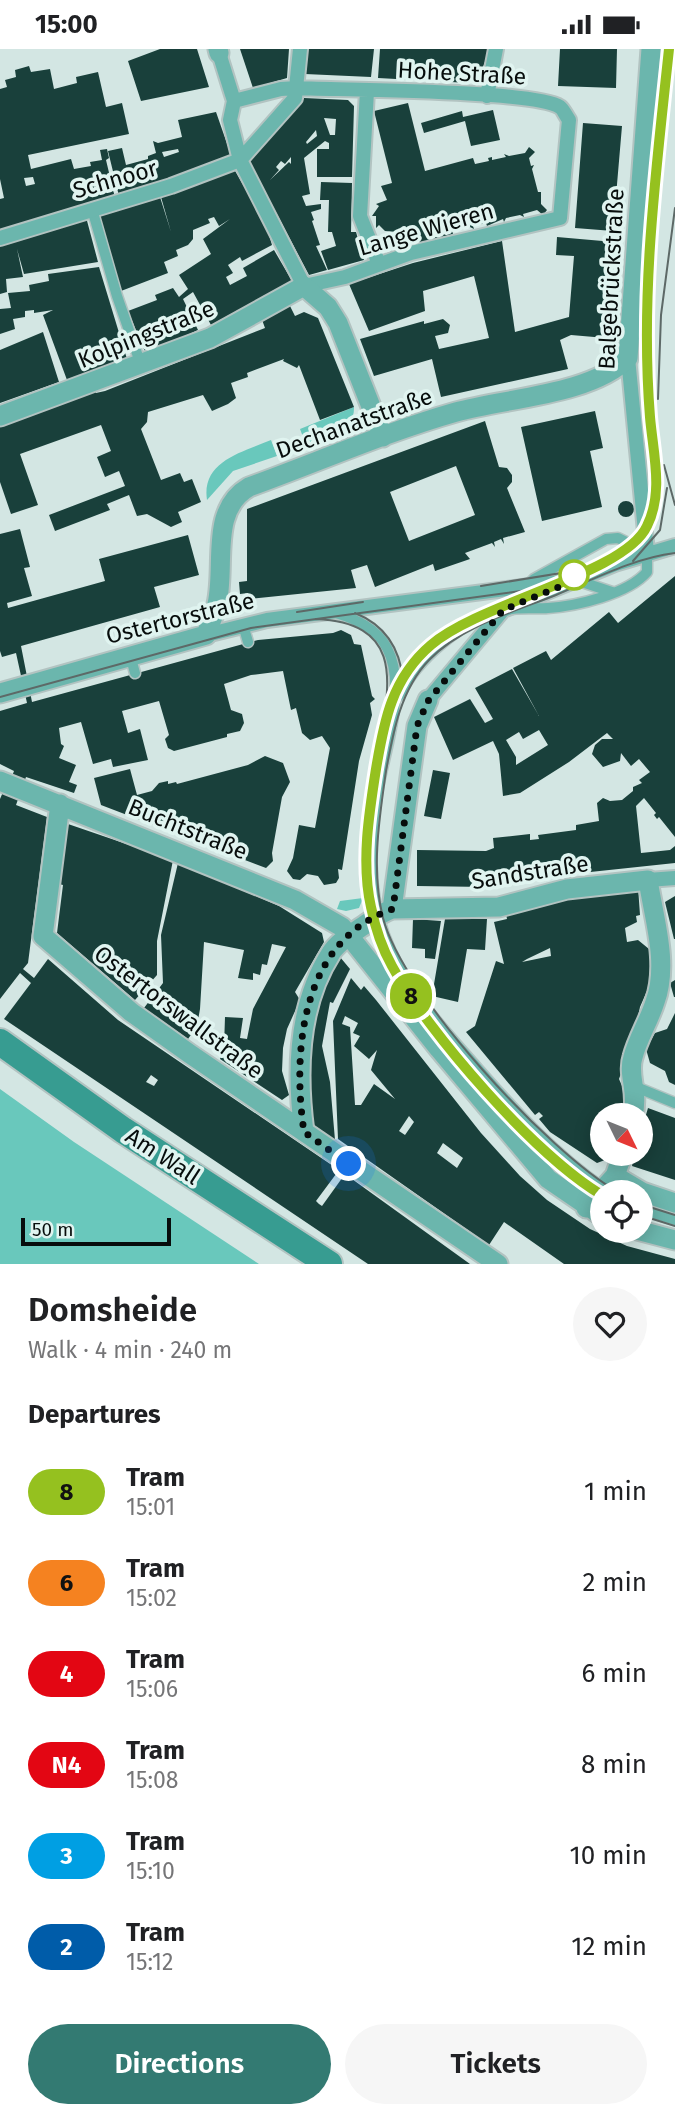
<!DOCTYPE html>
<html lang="en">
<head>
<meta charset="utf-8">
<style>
  :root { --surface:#fff; --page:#f6f6f6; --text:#202124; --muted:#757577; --accent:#337a72 }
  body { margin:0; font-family:"Fira Sans",sans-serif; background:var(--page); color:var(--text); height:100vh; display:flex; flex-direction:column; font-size:26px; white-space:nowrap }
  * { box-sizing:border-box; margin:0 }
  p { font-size:23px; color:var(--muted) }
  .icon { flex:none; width:38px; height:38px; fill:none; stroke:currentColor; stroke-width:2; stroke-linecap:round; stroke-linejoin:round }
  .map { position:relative; height:1215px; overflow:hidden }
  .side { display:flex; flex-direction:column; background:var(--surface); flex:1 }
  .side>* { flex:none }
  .badge { padding:0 14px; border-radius:23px; font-size:24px; line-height:46px }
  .needle { width:46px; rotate:133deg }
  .controls { position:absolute; left:590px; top:1054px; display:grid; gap:14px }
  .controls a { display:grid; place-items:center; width:63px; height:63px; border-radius:50%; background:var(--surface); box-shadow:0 4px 18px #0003; font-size:35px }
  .scale { position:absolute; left:21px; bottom:18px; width:150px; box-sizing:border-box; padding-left:7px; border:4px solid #070d0c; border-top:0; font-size:19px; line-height:24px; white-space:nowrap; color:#070d0c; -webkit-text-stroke:5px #e0f4f0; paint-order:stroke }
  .you { position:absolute; width:35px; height:35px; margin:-18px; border:5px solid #fff; border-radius:50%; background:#1a73e8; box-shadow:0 0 0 10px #1a73e833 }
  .map>.badge { position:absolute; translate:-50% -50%; box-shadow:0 0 0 4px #fff }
  h2 { padding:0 28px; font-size:26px; line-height:63px }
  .round { display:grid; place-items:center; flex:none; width:74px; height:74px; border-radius:37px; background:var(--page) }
  .summary { display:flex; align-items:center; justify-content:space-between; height:119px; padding:0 28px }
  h1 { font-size:33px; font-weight:600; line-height:52px }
  .action { display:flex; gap:14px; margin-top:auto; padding:14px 28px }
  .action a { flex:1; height:80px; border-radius:42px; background:var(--accent); color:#fff; font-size:28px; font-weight:600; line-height:80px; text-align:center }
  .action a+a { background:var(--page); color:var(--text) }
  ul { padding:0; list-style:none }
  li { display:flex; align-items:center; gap:21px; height:91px; padding:0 28px }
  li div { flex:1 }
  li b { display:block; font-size:26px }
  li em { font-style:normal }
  li .badge { min-width:77px; font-weight:700; text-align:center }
  .status { display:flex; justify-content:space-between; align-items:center; height:49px; padding:0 35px; background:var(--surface); direction:ltr }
  .status svg { height:19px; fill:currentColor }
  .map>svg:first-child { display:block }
</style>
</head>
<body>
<div class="status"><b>15:00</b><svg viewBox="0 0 49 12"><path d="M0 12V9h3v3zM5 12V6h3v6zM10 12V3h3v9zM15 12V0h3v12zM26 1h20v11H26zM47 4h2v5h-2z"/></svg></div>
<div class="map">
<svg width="675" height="1215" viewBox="0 0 675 1215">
  <rect width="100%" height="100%" fill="#d3e6e3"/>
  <path fill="#69c8bc" d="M354,358C355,383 326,388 306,396L300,380Z
    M271,391L277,407L233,422L207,451C201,412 243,403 271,391Z
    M363,849L359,859L346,862L337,860L340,852Z
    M0,1040L74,1093L259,1215H0Z"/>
  <path fill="#19403b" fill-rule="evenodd" d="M160,0H197L209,38L141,52L128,12Z
    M240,0H289L287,29L253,39Z
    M307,0H374L371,28L305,25Z
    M380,0H490L479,28L469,34L378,29Z
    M560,0H617L616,39L558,37Z
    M29,17L31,23L50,20L54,40L77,34L76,28L98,23L106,58L122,54L129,85L28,106L31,120L71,110L74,120L91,117L90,113L102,111L100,101L107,100L109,109L106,111L115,149L43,168L0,184V150L4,149L0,130V40L7,38L5,31L16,28L15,21ZM33,128L35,135L26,137L24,129Z
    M304,49L348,51L354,57L352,128H317V100H329V94L325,92L304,109L310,145L302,147L306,157L321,155V160L311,163L314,171L312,172L320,196L316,197L327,221L309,226L248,110ZM324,69L336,70L335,86H330ZM316,81L317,87L307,95L306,93ZM291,108V115L289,113L270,131L279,121L276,118L281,112L285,115Z
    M408,54L425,122L473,109L475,115L489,112L488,109L492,108V111L506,108L504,105L509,107L525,104L529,98L535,103L529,109L531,117L534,116L532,120L538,143H541V155L547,161L543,166L537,161L523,165L524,168L520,166L506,169L504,173L503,170L487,177L486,174L473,177L474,180L470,178L452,182L453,185L410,197L405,181L398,183L385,182L379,176L376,179V167H372L379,157L376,155L387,151L381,137L392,134L374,62Z
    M493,61L500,91L471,97L465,72L424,84L421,74L462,62L463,68Z
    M216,63L232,109L119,147L108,102L122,99L126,116L148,110V107L156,104L153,92L158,94L182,88L178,71ZM178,100L179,103L164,108L162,103Z
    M583,74L622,77L613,182L575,179Z
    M234,120L266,176L272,196L242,212L240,208L228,216L233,224L226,228L230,236L247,227L243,219L274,201L292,232L211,276L193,243L183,250L198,281L146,305L128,262L157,251L155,246L173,239L179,248L188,240L179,226L211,205L203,190L230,170L219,177L214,168L208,170L210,174L193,181V190L188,196L176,201L178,207L164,213L168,224L121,242L99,165L160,148L171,183L161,148Z
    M321,133L352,134L351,183H356L364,211L328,221L321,202L336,197L332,183H328L329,151H320Z
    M86,168L98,213L24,225L17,200L23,228L6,230L7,243L0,245V197Z
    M557,188L614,193L606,289L571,286L560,291L568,320L441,348L432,310L374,327L360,290L424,272V275L443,270L450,276L448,284L435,287L439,300L489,289L474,227L423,242L425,262L369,282L349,235L413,214L502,192L515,283L569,268L574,207L556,206Z
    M99,218L127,310L67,331L43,266L53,261L34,264V261L25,262V268L13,270L15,280L0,285V260L11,259L8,244L30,242L29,236L49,232L48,225Z
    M290,257L295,267L304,263L318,269L354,358L320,371L299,316L297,319L283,312L284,310L247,324L248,328L231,334L236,349L228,355L212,362L203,346L148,363L147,373L141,380L161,431L180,424L184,433L192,430L201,453L178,463L182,473L171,478L147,465L137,467L129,446L107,455L110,461L55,482L49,466L125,437L119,422L105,428L97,408L111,402L101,376L20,405L38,456L11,465L0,433V373L94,341L96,344L105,342L265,279L261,268Z
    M43,283L59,333L0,354V301Z
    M595,362L603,399L590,402L602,458L542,472L521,378Z
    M485,372L499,418L507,419L512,426V433L507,439L525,483L503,489L504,495L501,490L494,493L495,498L492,494L465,504L470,510L435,522L433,515L375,538L367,516L351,521L356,539L248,550V544L240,545L239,533L247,532V460ZM456,417L475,466L409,492L390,443Z
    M618 460a8 8 0 1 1 16 0a8 8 0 1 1-16 0Z
    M20,480L30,518L24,519L32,547L7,554L8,559L105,532L99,510L188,486L199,526L154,538L160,558L21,597L32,653L258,591L333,584L341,581L351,586L354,595L361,596L372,647L375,650L370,654L372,666L359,712L343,815L342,821L338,820L339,829L336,834L324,836L318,827L307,825L300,831L293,830L287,822L293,809L299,776L315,779L330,699L322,687L310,691L302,684L296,659L291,661L283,622L251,626L224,635L231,661L242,665L244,674L240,682L227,685V688L174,702L168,699L165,690L169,686L159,652L122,662L128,684L140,680L148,711L113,718L111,710L93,715L81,673L59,679L61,695L64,697L59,709L76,716L69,733L77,736L74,744L26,728L16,756L47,768L28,914L23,920L34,929L48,910L118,971L339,1121L316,1152L319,1155L322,1157L345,1125L470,1215H368L4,970L31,934L20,924L0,950V750L3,743L6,744L14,722L0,715V662L27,654L16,604L2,608L0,602V485ZM151,1026L158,1031L154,1037L146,1033Z
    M675,527V788L659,768L657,770L654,766L656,764L644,749L636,757L641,804L670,801L675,797V814L486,834V838L417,837V801L486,802L494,799L493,789L530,785V791L539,790L538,786L576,781V776L599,772L597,754L603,749L610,752L622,751L633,742V738L642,734L639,731L650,723L639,710L631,717L621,704L620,712L603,718L592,705L595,696L602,690H613L607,684L569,713L520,744L503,747L499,705L493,692L453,711L434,668L470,650L485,674L493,670L475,639L512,620L539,667L513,619L546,602L551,611L609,563L618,574ZM539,681L548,696L516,716V708L506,691L519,683L523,690Z
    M265,707L283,714L290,733L282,748L272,804L273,812L266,819L101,756L94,729L130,720L137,746L152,742L159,734L168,732V735L176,733L177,735L248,716Z
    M433,721L450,724L441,770L424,767Z
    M68,775L173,811L157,892V926L135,951L57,884L63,836L59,835Z
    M178,814L279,857L322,884L324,893L295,943L300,951L287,980L283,999L282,1022L289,1046L282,1051L220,1010L224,998L225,968L243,969L240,989L247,990L253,960L286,898L272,895L267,916L262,915L260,926L253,924V931L238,929L244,901L204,893L200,960L197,977L188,990L144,959L163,934L161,886Z
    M638,838L640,866L636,867L637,873L625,879L627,893L638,891L649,900L656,921L640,958L633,990L619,1030L628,1051L624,1066H602V1104H614L613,1108L597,1114L550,1083L539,1070L543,1067L539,1063L535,1066L466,983L475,977L496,912L504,915L494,873L507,870L506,865L572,845ZM550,899L551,907L522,913L527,910Z
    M675,847V890H674L665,853Z
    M413,870L441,872L435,910L425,909V900L412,899Z
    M445,870H487L485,901L467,900L458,953L432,947Z
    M340,908L350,920L333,954L330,953L322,997L330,1033L335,1091L315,1077L308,1065L306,995L332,910Z
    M351,929L361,941L364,937L376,951L481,1084L520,1127L547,1151L590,1180L627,1197L675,1210V1215H564L504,1173L489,1196L338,1090L333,972ZM345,967L358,974L353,984L360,987L354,997L369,1010L377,1001L371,1021L395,1050L374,1035L361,1056H355L350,978L342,975ZM409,1067L414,1073L405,1086L399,1082ZM443,1094L463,1109L457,1119L437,1104Z
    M675,931V948H674L670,934Z
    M675,964V1036L669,1033L665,1022L650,1014L646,1000L655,984L667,980Z
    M648,1059L675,1069V1131L632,1117L635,1104H640V1086Z"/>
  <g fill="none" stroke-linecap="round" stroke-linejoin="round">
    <g stroke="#b2c3c1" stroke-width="13">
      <path id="service" d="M92,160L117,247L141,316
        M576,531L612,543
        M336,564C355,570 377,579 387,599C408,639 384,702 377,744C370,791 367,841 384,886C401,934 437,974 471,1012C512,1059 552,1104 604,1140
        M243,576L248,593
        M130,606L135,624
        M399,647C415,611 465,568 505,561C518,558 534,560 548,559C577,557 628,545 647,523V503L618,489L606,490L534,530L506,558
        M636,1038L675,1054
        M640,1160L675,1171"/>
    </g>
    <g stroke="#b2c3c1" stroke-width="18">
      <path id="pedestrian" d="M219,4L234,52L230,71L240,111L304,237L345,228L411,204L560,169L569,71C566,67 563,60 560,58C533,41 340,41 296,39L281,40L234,52
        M367,42L360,167L379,215
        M487,47L496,0
        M0,189L171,137L240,111L295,49L300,0
        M628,309L647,503
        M206,586L267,571L576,531
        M428,651L503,561L615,515L675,497
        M648,831L675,829"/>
    </g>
    <g stroke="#b2c3c1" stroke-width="23">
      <path id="minor" d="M218,0L219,4
        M0,367L210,289L304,237L328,258L338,274L383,388
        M0,644L206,586C209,576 215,565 217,555C226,516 209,461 249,438C318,413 386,383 456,363C506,349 591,346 628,309L651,0
        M0,732L295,851L342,878L439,1000L548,1130L602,1167
        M60,755L43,887L131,963L190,1005L498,1215
        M392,860L417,677L428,651
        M304,1083C296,1023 297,957 331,904C337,894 350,886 360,879C371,872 380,864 392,860L499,858L567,840L648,831C654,870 669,915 655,953C649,972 638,989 633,1008C627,1026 639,1043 633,1066
        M615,1127L642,1143L675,1154
        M586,1159L615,1127L623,1104
        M637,1181L675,1191"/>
    </g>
    <g stroke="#b2c3c1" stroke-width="30">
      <path id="secondary" d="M0,993L123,1081L329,1215"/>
    </g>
    <use href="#service" stroke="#6bb6ad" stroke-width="10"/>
    <use href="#pedestrian" stroke="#6bb6ad" stroke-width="14"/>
    <use href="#minor" stroke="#6bb6ad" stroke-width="19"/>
    <use href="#secondary" stroke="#379c91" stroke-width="26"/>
    <path stroke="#5d6967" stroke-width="2" d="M658,350L661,266L675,159
      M664,416L675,456
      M614,511L645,483L656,453L645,317V248L669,0
      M633,512L660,481L667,439
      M481,537L592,519
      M297,563L363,553
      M355,564C385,576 400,600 403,631
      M316,570C403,574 390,632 380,695C375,725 370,755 368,785
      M0,648L251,579L564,536
      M392,648C417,593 467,570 520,548
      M375,875C399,954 531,1104 602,1147
      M618,1143C549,1104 403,946 383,869C371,821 379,771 386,722C393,683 401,640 429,611C462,577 513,563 556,546C594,530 634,509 675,504
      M640,1155L675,1166
      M640,1166L675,1177"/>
  </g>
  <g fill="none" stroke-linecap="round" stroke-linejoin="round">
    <g stroke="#fff" stroke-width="16">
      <path id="line" d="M602,1146C536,1107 428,984 392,917C382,899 375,878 371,858C361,814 369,764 376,720C384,672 392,629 431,596C481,553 625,525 647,477C664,443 653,404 650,368C640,244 656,123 669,0"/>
    </g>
    <use href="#line" stroke="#95c11f" stroke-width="10"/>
    <path stroke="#070d0c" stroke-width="7" stroke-dasharray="0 12.6" d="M349,1115L304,1083C292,1002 301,891 393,860L417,677L428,652L503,561L576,531L574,526"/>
  </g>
  <circle fill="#fff" stroke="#95c11f" stroke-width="3.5" cx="574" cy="526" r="14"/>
  <g text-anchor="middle" stroke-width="7" stroke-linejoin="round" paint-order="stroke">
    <g font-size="23" fill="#070d0c" stroke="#e0f4f0">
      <text transform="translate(462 24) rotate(3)" y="8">Hohe Straße</text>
      <text transform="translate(115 130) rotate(-16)" y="8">Schnoor</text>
      <text transform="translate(426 180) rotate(-16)" y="8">Lange Wieren</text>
      <text transform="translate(611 230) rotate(-87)" y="8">Balgebrückstraße</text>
      <text transform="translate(146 285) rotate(-22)" y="8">Kolpingstraße</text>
      <text transform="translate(354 374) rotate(-20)" y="8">Dechanatstraße</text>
      <text transform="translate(180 569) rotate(-14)" y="8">Ostertorstraße</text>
      <text transform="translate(188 780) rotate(22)" y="8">Buchtstraße</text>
      <text transform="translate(530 823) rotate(-9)" y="8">Sandstraße</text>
      <text transform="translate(179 963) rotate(37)" y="8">Ostertorswallstraße</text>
      <text transform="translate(163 1107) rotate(33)" y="8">Am Wall</text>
    </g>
  </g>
</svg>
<div class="controls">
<a><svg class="needle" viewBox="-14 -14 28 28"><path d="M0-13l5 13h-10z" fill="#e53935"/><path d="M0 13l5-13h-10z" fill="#757577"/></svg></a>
<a><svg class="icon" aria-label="locate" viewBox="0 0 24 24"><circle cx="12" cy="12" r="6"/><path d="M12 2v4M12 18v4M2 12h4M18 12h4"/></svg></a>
</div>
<div class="scale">50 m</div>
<div class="you" style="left:349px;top:1115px"></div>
<b class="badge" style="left:411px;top:947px;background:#95c11f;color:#111">8</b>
</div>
<section class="side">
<div class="summary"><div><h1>Domsheide</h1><p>Walk · 4 min · 240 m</p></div><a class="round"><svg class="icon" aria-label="heart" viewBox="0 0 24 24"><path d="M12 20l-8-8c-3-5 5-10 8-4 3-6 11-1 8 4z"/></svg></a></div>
<h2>Departures</h2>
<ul>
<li><span class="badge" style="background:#95c11f;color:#111">8</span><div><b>Tram</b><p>15:01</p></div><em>1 min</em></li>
<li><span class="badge" style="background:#f58220;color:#111">6</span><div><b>Tram</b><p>15:02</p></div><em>2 min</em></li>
<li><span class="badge" style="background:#e30613;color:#fff">4</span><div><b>Tram</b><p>15:06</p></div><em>6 min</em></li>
<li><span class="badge" style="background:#e30613;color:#fff">N4</span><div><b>Tram</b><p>15:08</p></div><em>8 min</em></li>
<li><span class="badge" style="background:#009fe3;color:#fff">3</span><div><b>Tram</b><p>15:10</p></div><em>10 min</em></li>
<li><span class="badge" style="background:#005ca9;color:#fff">2</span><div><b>Tram</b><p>15:12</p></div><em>12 min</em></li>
</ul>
<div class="action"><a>Directions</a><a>Tickets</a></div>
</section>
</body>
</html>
